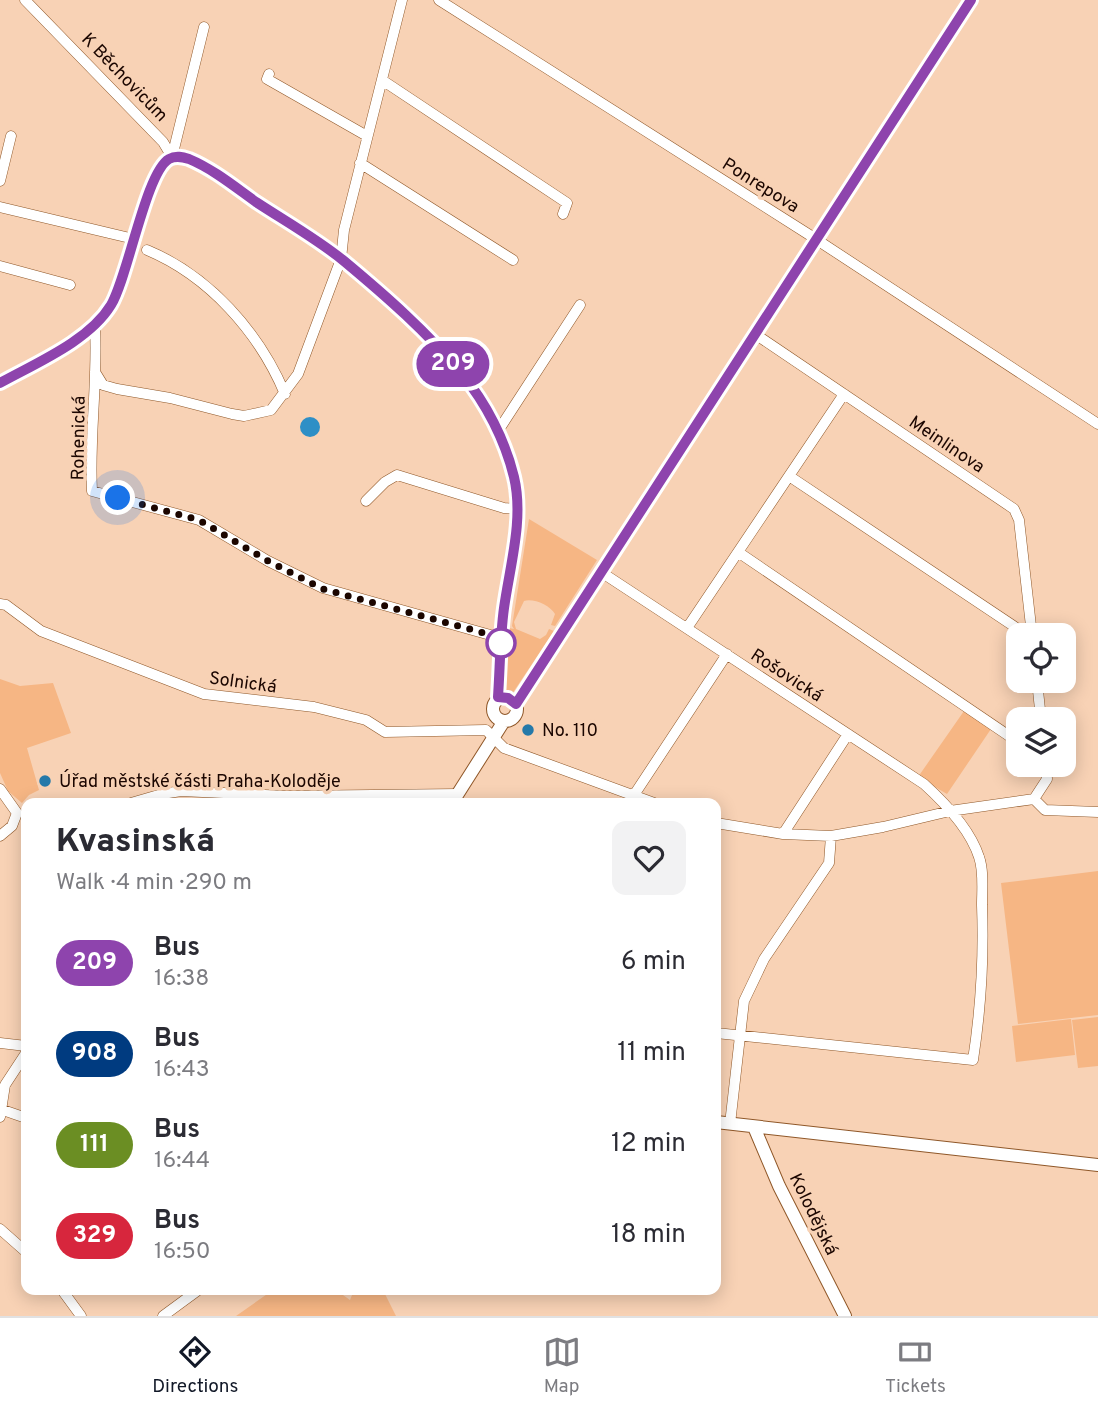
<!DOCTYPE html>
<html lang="en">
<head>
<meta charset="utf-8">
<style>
  :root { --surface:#fff; --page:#f2f2f3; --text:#2b2b33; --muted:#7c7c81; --line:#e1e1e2; --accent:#111827 }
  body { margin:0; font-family:Overpass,sans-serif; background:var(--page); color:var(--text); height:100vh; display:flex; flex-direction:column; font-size:26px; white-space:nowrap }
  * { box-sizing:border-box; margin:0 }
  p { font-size:23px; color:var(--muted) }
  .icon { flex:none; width:38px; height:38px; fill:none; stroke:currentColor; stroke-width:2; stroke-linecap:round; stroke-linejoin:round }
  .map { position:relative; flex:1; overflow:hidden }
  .side { position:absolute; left:21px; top:798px; width:700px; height:497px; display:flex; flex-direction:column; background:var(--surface); border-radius:14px; box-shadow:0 4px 18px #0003 }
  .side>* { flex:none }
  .badge { padding:0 14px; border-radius:23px; font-size:24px; line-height:46px }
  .fabs { position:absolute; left:1006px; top:623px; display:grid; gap:14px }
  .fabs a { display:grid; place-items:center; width:70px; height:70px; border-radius:14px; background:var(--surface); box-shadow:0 4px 18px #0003; font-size:35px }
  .you { position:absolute; width:35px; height:35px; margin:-18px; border:5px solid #fff; border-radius:50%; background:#1a73e8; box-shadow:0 0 0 10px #1a73e833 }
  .map>.badge { position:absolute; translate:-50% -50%; box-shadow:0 0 0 4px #fff }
  .round { display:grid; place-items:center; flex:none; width:74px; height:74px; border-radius:14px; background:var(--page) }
  .head { display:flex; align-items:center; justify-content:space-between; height:119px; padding:0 35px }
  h1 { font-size:33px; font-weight:800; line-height:52px }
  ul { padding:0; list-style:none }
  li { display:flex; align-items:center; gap:21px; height:91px; padding:0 35px }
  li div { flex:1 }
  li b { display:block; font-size:26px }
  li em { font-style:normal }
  li .badge { min-width:77px; font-weight:700; text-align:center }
  .tab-bar { display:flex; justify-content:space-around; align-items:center; height:98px; border-top:2px solid var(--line); background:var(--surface); font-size:19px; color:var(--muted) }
  .tab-bar a { display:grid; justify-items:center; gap:4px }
  .tab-bar .current { color:var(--accent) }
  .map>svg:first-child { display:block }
</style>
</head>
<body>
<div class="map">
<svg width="1098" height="1316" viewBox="0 0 1098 1316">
  <rect width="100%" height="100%" fill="#f8d2b5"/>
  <path fill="#f6b684" d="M529,519L597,560L555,626L551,625L555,614C550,605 533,598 524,601L514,622L516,629L540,639L546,635L549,629L554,631L510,697L505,694L509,628L514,629L512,626Z
    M0,679L20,686L53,683L71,733L27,748L39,790L29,795L22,803L8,791L0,773Z
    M964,711L991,729L947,794L918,777Z
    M1098,871V1015L1018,1024L1001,883Z
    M1098,1017V1066L1078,1068L1072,1020Z
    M1071,1019L1075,1055L1016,1062L1012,1026Z
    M273,1290H336L350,1300L354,1290H383L396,1316H236Z"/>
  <path fill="#2e8fc6" d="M300 427a10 10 0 1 1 20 0a10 10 0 1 1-20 0Z"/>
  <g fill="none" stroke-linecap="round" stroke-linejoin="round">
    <g stroke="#8f5728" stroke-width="11">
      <path id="minor" d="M25,0L163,142L172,157
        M439,0L808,234L1098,424
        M269,74L267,79L367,136
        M382,80L567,203L563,214
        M172,157L204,27
        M360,163L513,260
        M0,181L11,136
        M0,207L134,239
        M147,250C209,276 259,332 285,394
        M0,266L70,285
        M95,326C98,381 89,436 92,491L199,520L268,561L323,588L501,638
        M755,334L1014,509L1019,520L1032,635
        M95,372L103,385L117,389L170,398L232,414L244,416L271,410L298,374L341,259L344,230L402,0
        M498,431L580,305
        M789,476L1027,635
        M366,501L385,482L397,475L504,508L518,509
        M738,552L1018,742
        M601,572L924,784C945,803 970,829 979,857C984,871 982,890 982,905C984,958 981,1008 973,1060L716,1033
        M0,604L6,605L41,631L204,694L314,707L366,720L385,732L486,730L504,748L654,803
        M687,628L844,394
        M1037,681L1041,719
        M0,789L17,813
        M634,795L727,654
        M1034,799L1045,810L1098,812
        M1034,799L1047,779L1046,765
        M131,803L162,794L181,791L287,796L458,794
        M716,823L783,834L831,836L883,827L950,811L1034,799
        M783,834L848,734
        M0,836L12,826L17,813
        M0,1043L26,1046
        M0,1109L26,1118
        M0,1117L5,1085L26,1053
        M730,1124L744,1001L764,959L829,863L831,836
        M0,1229L26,1252
        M62,1290L81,1316
        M163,1316L197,1291L195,1290"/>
    </g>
    <g stroke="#8f5728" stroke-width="14">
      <path id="tertiary" d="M0,383C36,363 90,341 111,305C128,276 145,172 170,159C177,154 187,158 195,162C220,174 242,193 265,208C291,225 321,241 344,261C386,296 428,332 463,375C486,403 506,441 514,478C523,521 510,566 504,609C500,639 499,669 498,699
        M493 709a12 12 0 1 1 24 0a12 12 0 1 1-24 0Z
        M516,704L971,0
        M452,803L504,721
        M716,1122L1098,1165
        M754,1127L779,1186L845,1316"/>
    </g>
    <use href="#minor" stroke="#fff" stroke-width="10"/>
    <use href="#tertiary" stroke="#fff" stroke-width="12"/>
  </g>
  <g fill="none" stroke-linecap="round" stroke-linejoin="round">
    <g stroke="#fff" stroke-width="16">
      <path id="line" d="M0,383C36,363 89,341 111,305C128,277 146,172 169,159C176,155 183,157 189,159C213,169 235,187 256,202C285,221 317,239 344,261C386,296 427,332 462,374C486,403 505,440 514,477C524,519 510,565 504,608C500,637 500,668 498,697L508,698L516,704L971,0"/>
    </g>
    <use href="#line" stroke="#8e44ad" stroke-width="10"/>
    <path stroke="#1b0600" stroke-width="7" stroke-dasharray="0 12.6" d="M118,498L199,520L268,561L323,589L495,636L501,638V643"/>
  </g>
  <circle fill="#fff" stroke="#8e44ad" stroke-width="3.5" cx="501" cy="643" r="14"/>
  <g fill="#2579a9" stroke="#f8d2b5" stroke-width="2.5">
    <circle cx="528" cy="730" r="7"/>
    <circle cx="45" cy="781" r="7"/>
  </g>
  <g text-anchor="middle" stroke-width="7" stroke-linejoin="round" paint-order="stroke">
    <g font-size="18" fill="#1b0600" stroke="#f8d2b5">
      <text transform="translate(125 77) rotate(46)" y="6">K Běchovicům</text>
      <text transform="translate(761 185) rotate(32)" y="6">Ponrepova</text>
      <text transform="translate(78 438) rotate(-89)" y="6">Rohenická</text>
      <text transform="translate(947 444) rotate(34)" y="6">Meinlinova</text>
      <text transform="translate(787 675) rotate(33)" y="6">Rošovická</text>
      <text transform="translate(243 682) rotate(8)" y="6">Solnická</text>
      <text transform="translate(814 1214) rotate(64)" y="6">Kolodějská</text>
    </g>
    <g font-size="18" fill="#1b0600" stroke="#f8d2b5" text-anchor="start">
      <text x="542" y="736">No. 110</text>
      <text x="59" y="787">Úřad městské části Praha-Koloděje</text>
    </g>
  </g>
</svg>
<div class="fabs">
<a><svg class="icon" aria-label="locate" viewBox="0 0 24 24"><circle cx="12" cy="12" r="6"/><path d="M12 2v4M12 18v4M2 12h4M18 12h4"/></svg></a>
<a><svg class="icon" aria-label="layers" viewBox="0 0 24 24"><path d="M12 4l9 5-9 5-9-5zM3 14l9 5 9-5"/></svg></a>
</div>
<div class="you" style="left:118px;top:498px"></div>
<b class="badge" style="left:453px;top:364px;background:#8e44ad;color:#fff">209</b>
<section class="side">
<div class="head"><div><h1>Kvasinská</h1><p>Walk · 4 min · 290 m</p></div><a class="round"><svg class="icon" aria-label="heart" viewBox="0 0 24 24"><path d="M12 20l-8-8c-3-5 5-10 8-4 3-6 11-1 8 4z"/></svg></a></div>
<ul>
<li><span class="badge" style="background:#8e44ad;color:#fff">209</span><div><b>Bus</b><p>16:38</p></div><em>6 min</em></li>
<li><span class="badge" style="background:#003b80;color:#fff">908</span><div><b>Bus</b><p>16:43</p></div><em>11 min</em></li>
<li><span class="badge" style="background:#6b8e23;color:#fff">111</span><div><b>Bus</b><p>16:44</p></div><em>12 min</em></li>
<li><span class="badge" style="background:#d7263d;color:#fff">329</span><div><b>Bus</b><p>16:50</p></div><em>18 min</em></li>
</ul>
</section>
</div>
<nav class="tab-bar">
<a class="current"><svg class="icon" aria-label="directions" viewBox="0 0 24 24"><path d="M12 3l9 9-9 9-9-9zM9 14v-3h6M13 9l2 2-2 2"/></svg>Directions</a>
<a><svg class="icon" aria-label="map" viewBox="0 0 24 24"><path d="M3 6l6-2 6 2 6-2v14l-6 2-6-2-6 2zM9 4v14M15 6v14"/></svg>Map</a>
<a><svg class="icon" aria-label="tickets" viewBox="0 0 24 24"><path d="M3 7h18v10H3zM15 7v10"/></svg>Tickets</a>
</nav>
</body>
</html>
